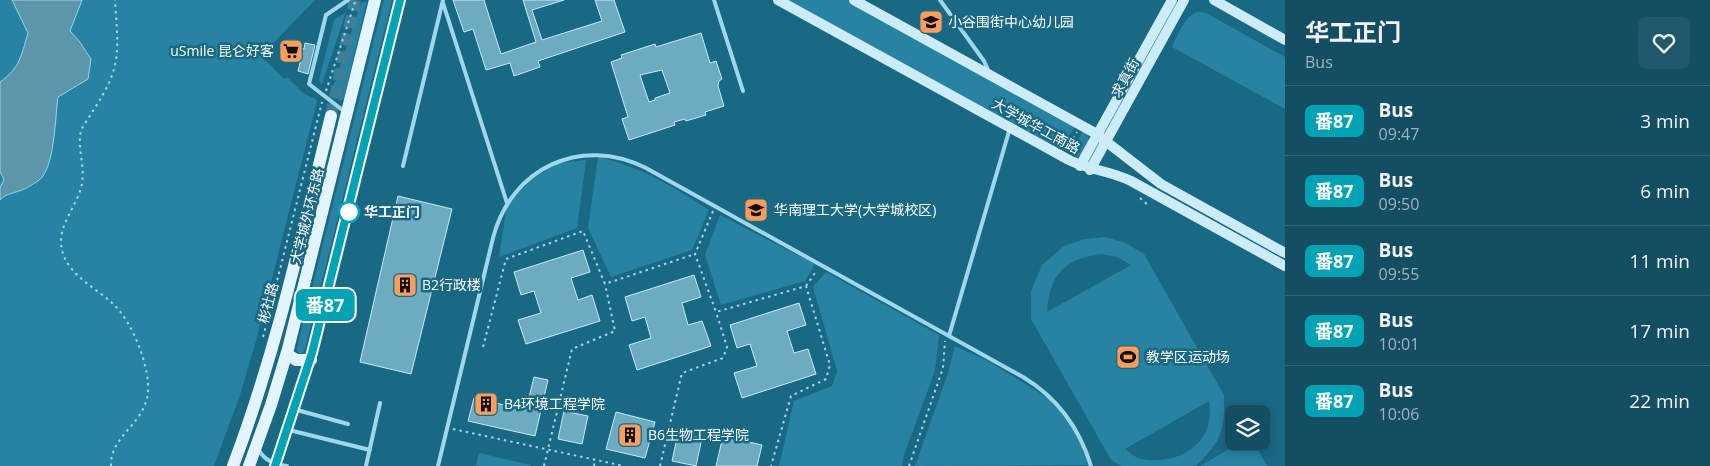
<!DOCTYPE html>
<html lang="en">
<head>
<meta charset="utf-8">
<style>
  :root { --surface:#134e63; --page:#20586c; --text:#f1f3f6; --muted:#9db4be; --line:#326578 }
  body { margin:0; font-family:"Open Sans","Noto Sans SC",sans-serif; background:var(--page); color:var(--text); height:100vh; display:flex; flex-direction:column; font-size:19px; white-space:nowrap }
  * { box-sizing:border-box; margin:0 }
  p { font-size:16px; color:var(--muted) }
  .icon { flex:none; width:28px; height:28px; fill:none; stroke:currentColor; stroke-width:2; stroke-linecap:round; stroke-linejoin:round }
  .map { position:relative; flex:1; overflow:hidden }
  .sheet { display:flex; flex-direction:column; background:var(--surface); width:425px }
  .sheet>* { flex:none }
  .badge { padding:0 10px; border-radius:8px; font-size:18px; line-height:32px }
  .fabs { position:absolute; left:1225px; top:405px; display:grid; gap:10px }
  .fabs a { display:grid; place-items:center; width:45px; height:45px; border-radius:8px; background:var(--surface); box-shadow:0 2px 8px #0003,0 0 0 1px var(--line); font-size:25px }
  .map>.badge { position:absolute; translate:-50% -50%; box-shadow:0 0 0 2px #fff }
  .round { display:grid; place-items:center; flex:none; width:52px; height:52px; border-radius:8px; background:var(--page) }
  .overview { display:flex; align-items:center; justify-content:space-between; height:85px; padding:0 20px }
  h1 { font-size:24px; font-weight:700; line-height:38px }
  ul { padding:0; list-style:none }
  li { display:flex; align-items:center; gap:15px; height:70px; padding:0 20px; border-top:1px solid var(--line) }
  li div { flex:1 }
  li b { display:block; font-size:19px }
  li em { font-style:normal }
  li .badge { min-width:55px; font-weight:700; text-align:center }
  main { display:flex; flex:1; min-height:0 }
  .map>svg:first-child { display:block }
</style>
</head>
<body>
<main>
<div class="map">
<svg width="1285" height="466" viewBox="0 0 1285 466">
  <rect width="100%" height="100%" fill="#196884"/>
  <path fill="#2882a1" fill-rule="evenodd" d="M0,0H315L261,56L284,79L287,77L304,94L316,99L317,102L256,341L240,395L214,466H0Z
    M384,0H392L305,349L304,352L300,354L297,351V348Z
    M786,0H847L1075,126L1060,152Z
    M367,1L344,98L340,101L331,93L361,3Z
    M346,12L322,84V85L319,80L334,20Z
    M1199,12L1206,13L1285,57V109L1172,47C1178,35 1185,14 1199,12Z
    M1083,131L1087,134L1089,140L1081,155L1075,158L1069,156Z
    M598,157C642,167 672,186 709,210L692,250L611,277L588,228Z
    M586,160L577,228L499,257L507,205L532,179L557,163Z
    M720,215L815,264L805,281L721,305L705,255Z
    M1105,237L1126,243L1144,254L1224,395C1225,432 1222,440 1196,466H1121L1111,460L1031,319V291L1042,265L1064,246L1084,239ZM1102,254L1117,257L1131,265L1047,312C1049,275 1065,258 1102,254ZM1209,401C1210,406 1210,415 1209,421C1204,452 1167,466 1138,458C1134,456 1129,452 1125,449Z
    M826,272L939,335L935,371L904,455L902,466H779L794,401L832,386L837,371L813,287Z
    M955,346L988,361L1051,400L1077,432L1088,465L915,466L948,373Z
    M1243,441H1253L1267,466H1200Z
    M479,453L531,465L530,466H476Z"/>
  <path fill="#5d96ab" stroke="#91d8ee" d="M12,0H82L70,31L79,41L91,59L88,79L58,97C55,117 55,170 38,181C33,184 29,187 24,189C16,193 6,193 0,200V187L4,180L0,171V82C20,68 21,56 28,33Z"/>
  <path fill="#6dabc0" stroke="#c4ebf9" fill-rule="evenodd" d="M453,0H484L501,54L536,42L523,0H564L532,10L542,40L602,21L595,0H614L625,32L538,61L540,67L514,76L510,63L486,70L473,29L464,32Z
    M701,33L710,63L716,61L722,79L719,81L718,86L724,106L705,112L706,115L686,121L685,119L674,122L675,125L629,140L622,119L628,117L611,62L622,58L621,55L655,44L656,47ZM662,70L670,93L655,98V100L649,102L640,75Z
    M290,40L298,42L295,58L286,56Z
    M305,43L315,45L308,74L298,71L301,59L295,58L297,47L304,49Z
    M398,196L452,209L411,374L360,362Z
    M583,250L590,272L571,278L578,300L592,295L600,321L526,344L518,320L541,313L534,291L521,295L514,272Z
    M694,275L701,297L682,303L688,325L702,321L711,346L637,370L629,345L651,338L645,317L632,321L625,297Z
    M799,303L806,325L787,331L794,353L808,349L816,374L742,398L734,373L757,366L750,344L737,348L730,325Z
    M534,377L548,380L535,436L468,421L474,398L526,410Z
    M564,411L588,416L582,444L558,439Z
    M616,412L655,422L645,458L606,449Z
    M678,433L702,438L696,466L672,461Z
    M723,436L762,445L757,466H716Z"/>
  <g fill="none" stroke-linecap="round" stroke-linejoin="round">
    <path stroke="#3c7f96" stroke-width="12" stroke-dasharray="12 6" stroke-linecap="butt" d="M331,116L355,0"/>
    <path stroke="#9fd8ec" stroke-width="2" stroke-dasharray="2.5 4" stroke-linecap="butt" d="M326,91L355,2
      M1067,150L1077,132
      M1140,198L1148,205
      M713,211L695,254L716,312L806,286L830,365L826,379L791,396L771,466
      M806,286L817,270
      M263,337L322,102
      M483,347L506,259L583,231L605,284L695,254
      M453,429L624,466
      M111,466C110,430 156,423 147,375C143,352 133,328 119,310C100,288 63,276 61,243C60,222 79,203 82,183C85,165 77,148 81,130C92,111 108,91 114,69C120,48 116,22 115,0
      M544,466L572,349L615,331L605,284
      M594,466L595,460
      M660,466L682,373L723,358L727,347L716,312
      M909,466L943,368L945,341"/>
    <path stroke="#9fd8ec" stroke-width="4" d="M714,0L743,91
      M940,0L984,61L989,72
      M443,3L507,203
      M345,112L309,84L326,15L348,0
      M403,166L443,0
      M949,336L1010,128
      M297,410L348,424
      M289,430L370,450
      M258,449C265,461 274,464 287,466
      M366,466L380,403
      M438,466L493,238C511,168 581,135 646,168L1023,377C1058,398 1079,427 1091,466"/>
    <path stroke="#cbecf8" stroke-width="10" d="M778,0L1069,160C1089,170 1111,171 1131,181L1285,266
      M854,0L1095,133L1161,184L1285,253
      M1214,0L1285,40
      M1080,166L1172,0
      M1090,170L1184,0"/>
    <path stroke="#e3f6ff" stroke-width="12" d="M287,354L296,360H311
      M233,466C276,353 302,233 331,116
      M249,466L271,405L288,349L375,0
      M275,466L312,353L400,0"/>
  </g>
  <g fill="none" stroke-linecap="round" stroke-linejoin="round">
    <g stroke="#fff" stroke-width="11">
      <path id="line" d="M275,466L312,353L400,0"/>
    </g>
    <use href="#line" stroke="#00a3b4" stroke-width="8"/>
  </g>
  <defs>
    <g id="school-square" transform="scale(1.25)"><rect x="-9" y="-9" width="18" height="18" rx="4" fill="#fe9e5a" stroke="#196884"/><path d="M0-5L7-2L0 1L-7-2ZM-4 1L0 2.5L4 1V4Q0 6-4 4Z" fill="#111"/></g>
    <g id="supermarket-square" transform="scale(1.25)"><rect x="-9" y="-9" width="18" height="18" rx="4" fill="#fe9e5a" stroke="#196884"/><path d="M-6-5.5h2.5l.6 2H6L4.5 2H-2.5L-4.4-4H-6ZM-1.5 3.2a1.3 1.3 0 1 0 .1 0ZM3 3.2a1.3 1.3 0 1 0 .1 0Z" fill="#111"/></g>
    <g id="university-square" transform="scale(1.25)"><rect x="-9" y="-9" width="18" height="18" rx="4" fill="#fe9e5a" stroke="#196884"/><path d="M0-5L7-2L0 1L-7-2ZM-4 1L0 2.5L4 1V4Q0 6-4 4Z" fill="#111"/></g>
    <g id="building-square" transform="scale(1.25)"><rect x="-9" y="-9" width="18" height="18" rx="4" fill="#fe9e5a" stroke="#196884"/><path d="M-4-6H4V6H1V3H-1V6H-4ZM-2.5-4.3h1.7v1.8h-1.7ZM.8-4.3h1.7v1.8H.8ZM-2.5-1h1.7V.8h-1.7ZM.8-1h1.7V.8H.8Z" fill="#111"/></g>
    <g id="stadium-square" transform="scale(1.25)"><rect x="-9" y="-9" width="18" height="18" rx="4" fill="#fe9e5a" stroke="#196884"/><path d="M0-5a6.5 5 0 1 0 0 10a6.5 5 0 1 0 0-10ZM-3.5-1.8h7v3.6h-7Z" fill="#111"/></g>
  </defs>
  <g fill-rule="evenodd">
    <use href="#school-square" x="931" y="22"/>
    <use href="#supermarket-square" x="291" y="51"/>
    <use href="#university-square" x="756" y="210"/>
    <use href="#building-square" x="405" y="285"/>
    <use href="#stadium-square" x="1128" y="357"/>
    <use href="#building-square" x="486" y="404"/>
    <use href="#building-square" x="630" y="435"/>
  </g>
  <circle fill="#fff" stroke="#00a3b4" stroke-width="2.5" cx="349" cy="212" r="10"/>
  <g text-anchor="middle" stroke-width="5" stroke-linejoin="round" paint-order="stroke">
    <g font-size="14" fill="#fff" stroke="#196884" text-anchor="start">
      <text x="948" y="27">小谷围街中心幼儿园</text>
      <text x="274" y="56" text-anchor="end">uSmile 昆仑好客</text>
      <text x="774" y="215">华南理工大学(大学城校区)</text>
      <text x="422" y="290">B2行政楼</text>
      <text x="1146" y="362">教学区运动场</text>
      <text x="504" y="409">B4环境工程学院</text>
      <text x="648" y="440">B6生物工程学院</text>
    </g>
    <g font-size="14" fill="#fff" stroke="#196884">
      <text transform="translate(1125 78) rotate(-61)" y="5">求真街</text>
      <text transform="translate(1036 126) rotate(29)" y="5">大学城华工南路</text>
      <text transform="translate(307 216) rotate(-76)" y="5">大学城外环东路</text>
      <text transform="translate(268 303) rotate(-75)" y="5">彬社路</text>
    </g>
    <g font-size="14" font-weight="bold" fill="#fff" stroke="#196884" text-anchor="start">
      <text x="364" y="217">华工正门</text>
    </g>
  </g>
</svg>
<div class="fabs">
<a><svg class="icon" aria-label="layers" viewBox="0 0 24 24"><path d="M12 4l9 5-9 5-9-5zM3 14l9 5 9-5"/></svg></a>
</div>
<b class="badge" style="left:325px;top:305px;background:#00a3b4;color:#fff">番87</b>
</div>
<section class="sheet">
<div class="overview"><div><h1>华工正门</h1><p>Bus</p></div><a class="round"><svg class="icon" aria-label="heart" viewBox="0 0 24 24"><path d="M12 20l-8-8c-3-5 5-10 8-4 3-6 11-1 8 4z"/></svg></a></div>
<ul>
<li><span class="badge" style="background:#00a3b4;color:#fff">番87</span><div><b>Bus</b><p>09:47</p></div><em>3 min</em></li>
<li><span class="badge" style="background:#00a3b4;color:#fff">番87</span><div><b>Bus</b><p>09:50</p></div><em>6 min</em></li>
<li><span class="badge" style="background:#00a3b4;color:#fff">番87</span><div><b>Bus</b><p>09:55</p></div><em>11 min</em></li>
<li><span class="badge" style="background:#00a3b4;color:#fff">番87</span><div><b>Bus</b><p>10:01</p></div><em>17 min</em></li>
<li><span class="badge" style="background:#00a3b4;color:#fff">番87</span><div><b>Bus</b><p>10:06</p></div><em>22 min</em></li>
</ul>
</section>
</main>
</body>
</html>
